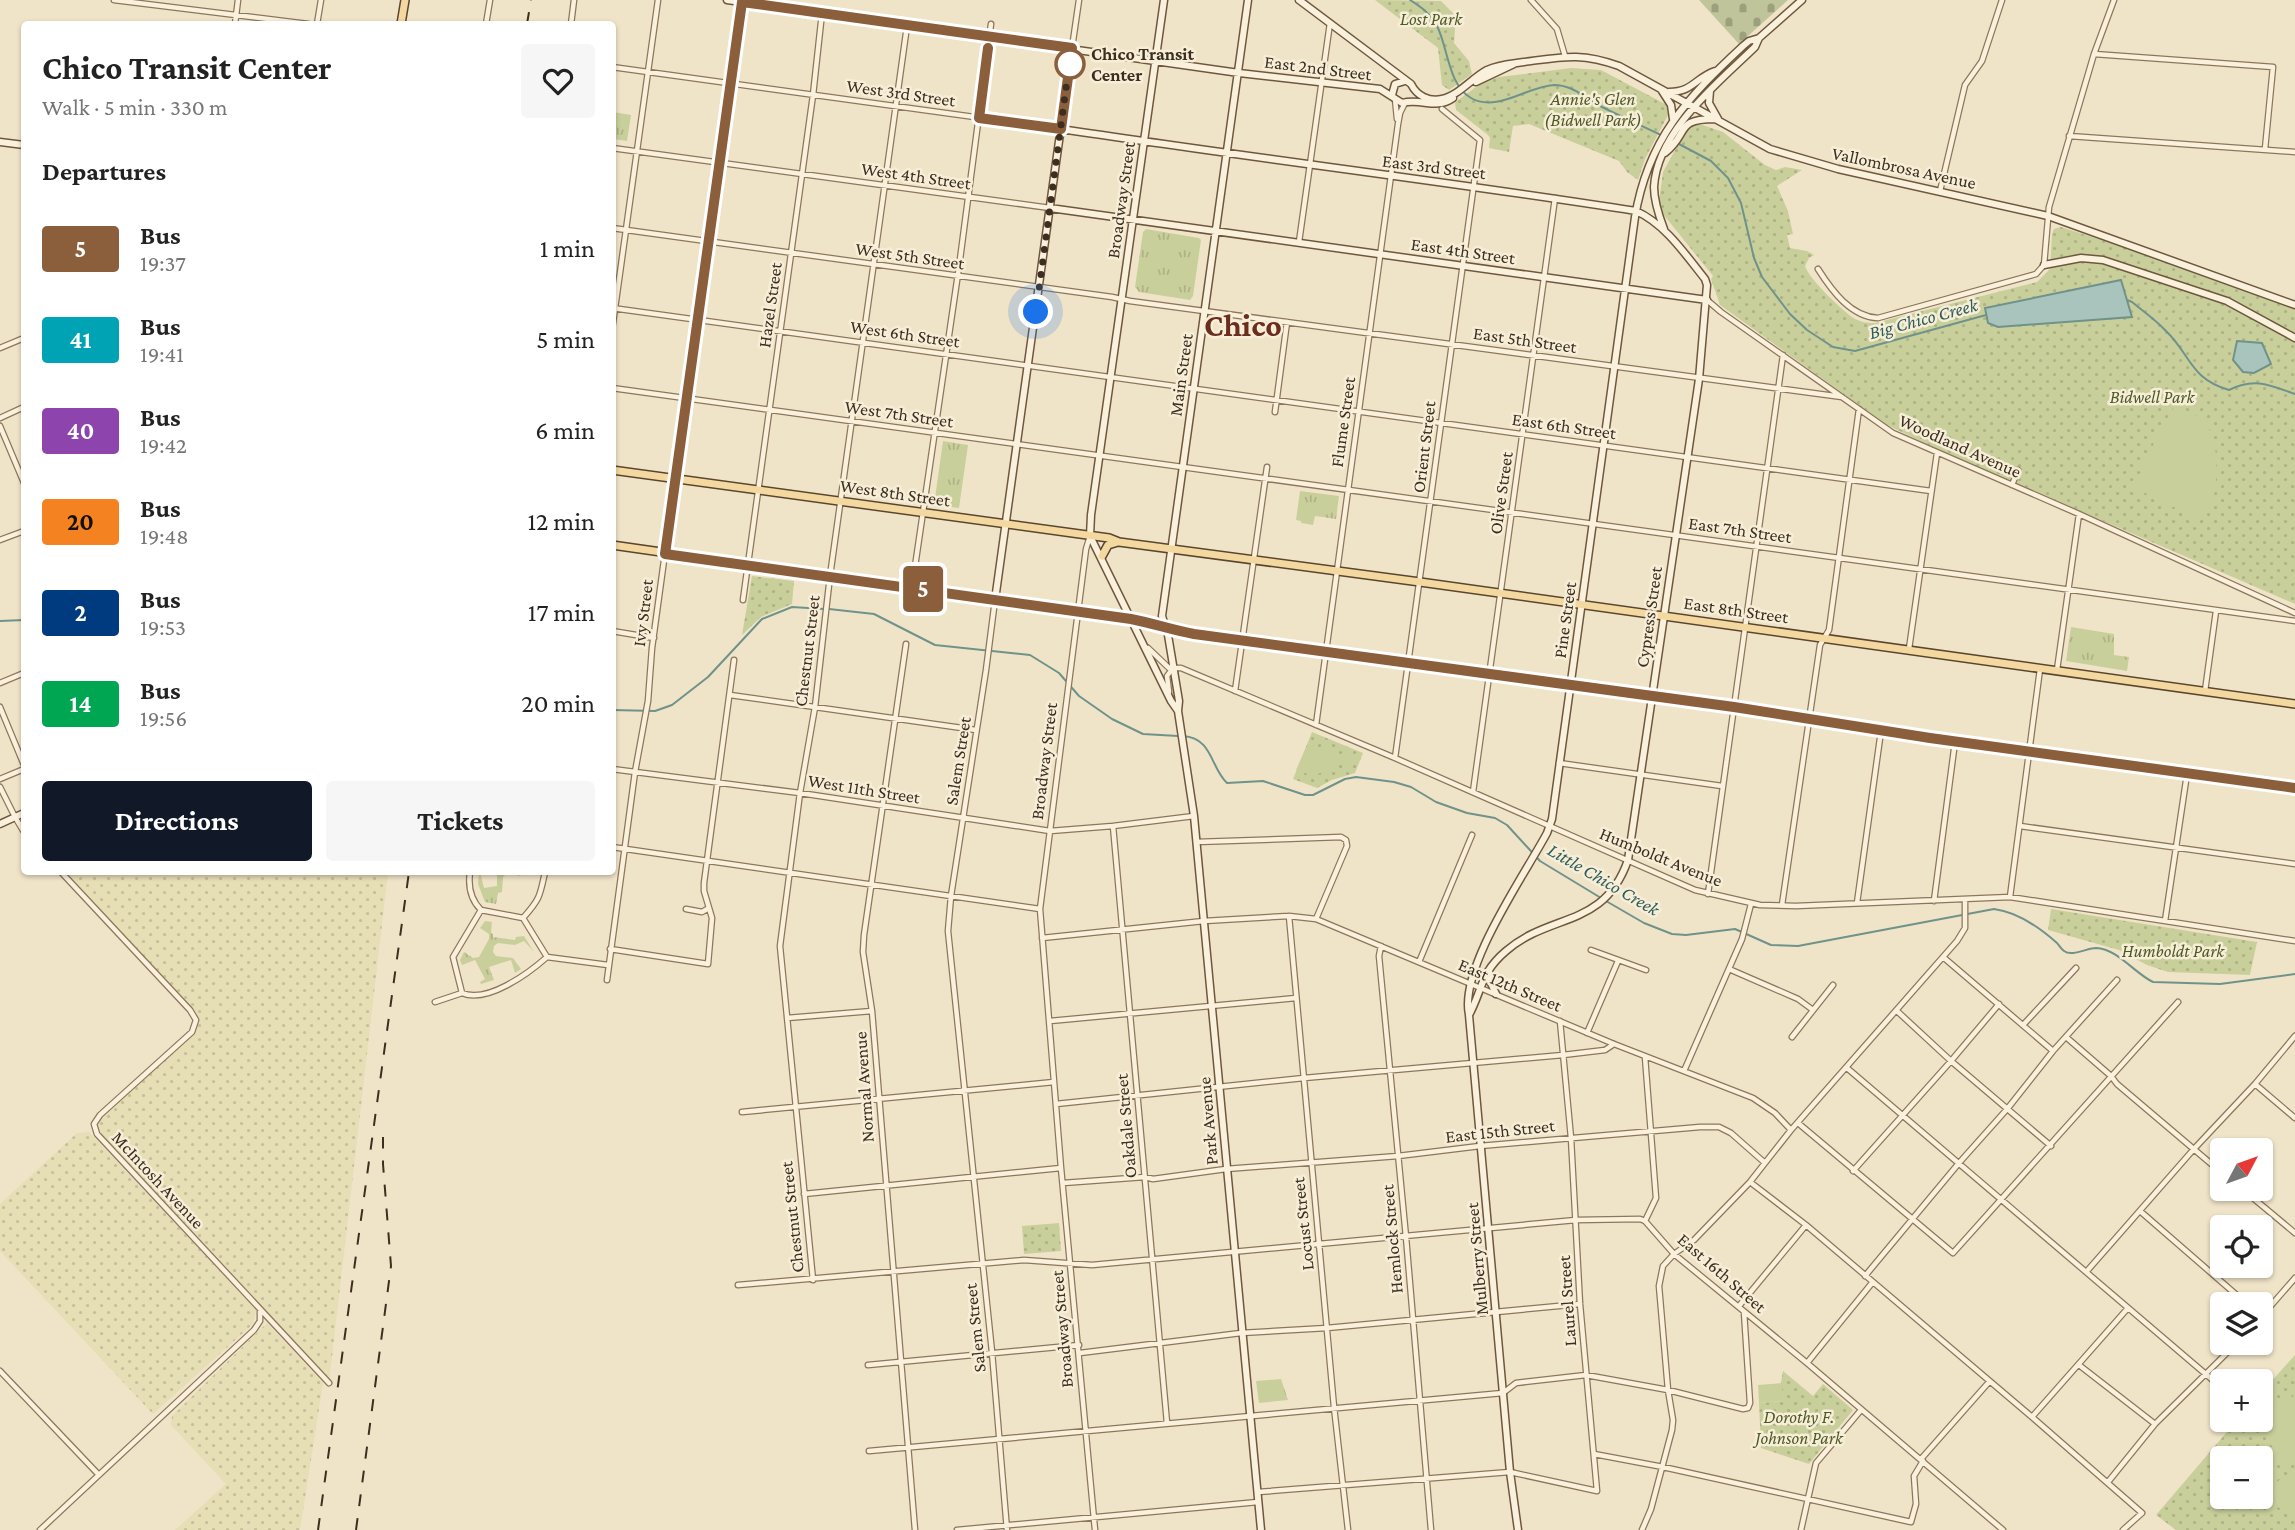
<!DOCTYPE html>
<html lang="en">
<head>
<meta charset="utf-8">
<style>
  :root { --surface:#fff; --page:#f6f6f6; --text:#222; --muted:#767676; --accent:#111827 }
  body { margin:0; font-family:"Crimson Pro",serif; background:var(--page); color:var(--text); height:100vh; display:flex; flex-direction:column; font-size:26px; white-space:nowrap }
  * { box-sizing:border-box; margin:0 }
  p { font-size:23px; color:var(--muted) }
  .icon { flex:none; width:38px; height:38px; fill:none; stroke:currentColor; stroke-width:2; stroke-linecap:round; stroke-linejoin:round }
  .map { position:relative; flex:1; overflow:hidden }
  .sheet { position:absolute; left:21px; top:21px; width:595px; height:854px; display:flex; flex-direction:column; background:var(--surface); border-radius:7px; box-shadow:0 2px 5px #0004 }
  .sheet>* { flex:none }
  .badge { padding:0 14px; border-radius:5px; font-size:24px; line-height:46px }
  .needle { width:46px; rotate:49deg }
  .tools { position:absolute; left:2210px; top:1138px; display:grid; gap:14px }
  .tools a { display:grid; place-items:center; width:63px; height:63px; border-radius:7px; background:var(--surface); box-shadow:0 2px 5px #0004; font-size:35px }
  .you { position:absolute; width:35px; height:35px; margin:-18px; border:5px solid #fff; border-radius:50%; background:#1a73e8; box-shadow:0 0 0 10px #1a73e833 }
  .map>.badge { position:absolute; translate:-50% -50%; box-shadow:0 0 0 4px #fff }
  h2 { padding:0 21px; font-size:26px; line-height:63px }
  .round { display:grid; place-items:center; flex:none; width:74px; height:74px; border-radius:7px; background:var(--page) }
  .summary { display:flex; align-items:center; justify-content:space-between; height:119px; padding:0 21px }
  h1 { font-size:33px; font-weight:700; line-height:52px }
  .button { display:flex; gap:14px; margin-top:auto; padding:14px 21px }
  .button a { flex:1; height:80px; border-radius:7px; background:var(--accent); color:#fff; font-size:28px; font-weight:700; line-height:80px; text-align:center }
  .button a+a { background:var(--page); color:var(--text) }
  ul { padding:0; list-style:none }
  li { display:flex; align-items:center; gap:21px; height:91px; padding:0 21px }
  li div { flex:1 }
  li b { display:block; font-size:26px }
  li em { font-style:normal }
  li .badge { min-width:77px; font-weight:700; text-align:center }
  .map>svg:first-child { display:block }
</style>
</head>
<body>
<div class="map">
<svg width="2295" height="1530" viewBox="0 0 2295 1530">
  <defs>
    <pattern id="farmland-dots" width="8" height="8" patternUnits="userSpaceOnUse" patternTransform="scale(1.75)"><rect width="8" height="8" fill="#e6deb5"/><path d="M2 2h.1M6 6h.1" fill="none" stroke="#c6bf9b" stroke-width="1.8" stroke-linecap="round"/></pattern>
    <pattern id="grass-tufts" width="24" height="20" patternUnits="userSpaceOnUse" patternTransform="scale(1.75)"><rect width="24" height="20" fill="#c9cf9b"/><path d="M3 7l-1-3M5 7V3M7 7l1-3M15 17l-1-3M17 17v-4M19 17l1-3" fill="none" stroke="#aeb285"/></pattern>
    <pattern id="cemetery-stones" width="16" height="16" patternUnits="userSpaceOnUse" patternTransform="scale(1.75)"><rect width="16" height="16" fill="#bfc49a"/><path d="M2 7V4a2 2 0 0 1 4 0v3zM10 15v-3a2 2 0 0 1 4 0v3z" fill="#9ca07d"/></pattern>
    <pattern id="park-dots" width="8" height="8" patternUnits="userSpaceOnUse" patternTransform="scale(1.75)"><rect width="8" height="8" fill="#c9cf9b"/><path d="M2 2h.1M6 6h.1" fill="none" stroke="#aeb285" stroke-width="1.8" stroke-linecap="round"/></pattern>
  </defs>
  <rect width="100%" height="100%" fill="#f0e4c8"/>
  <path fill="url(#farmland-dots)" d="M61,872H388L329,1383L97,1134L96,1119L195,1029L194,1015Z
    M89,1132L256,1309L253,1324L153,1414L0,1251V1204L77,1133Z
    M267,1323L323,1383L300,1530H175L226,1484L171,1425L172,1416Z"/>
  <path fill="url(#grass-tufts)" d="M613,112L631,115L627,141L613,139Z
    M1146,229L1199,238L1201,240L1193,296L1190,300L1139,292L1135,287L1143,232Z
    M943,441L968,445L959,508L934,505Z
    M1300,491L1339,496L1336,519L1315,516L1313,525L1301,523V521L1296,520Z
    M2071,627L2114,634V655L2129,657L2127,671L2066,661Z
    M479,872H480L484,888L497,886V872H521L520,876L507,873L503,877L502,892L498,893L496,904L485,902L478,884Z
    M485,921L492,922L491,933L493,934V937L515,940L516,937L524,936L534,952L524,941L515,945L498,943L494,946L493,952L496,956L513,958L521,969L515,973L511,960L489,967L494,980L481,984L480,982L485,979L475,960L462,965L460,960L464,952L473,958L479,957L489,939V934L480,928Z
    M1281,1379L1288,1400L1259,1403L1256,1381Z"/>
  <path fill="url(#cemetery-stones)" d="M1699,0H1788L1739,44Z"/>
  <path fill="url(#park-dots)" fill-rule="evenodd" d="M1375,0L1441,1L1456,16L1454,43L1469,61L1472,74L1449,90L1442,85L1438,48Z
    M1571,68L1601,70L1667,105L1668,115L1645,159L1638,180L1627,172L1619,161L1529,124L1513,126L1509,152L1489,148L1490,138L1488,135L1456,110L1455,103L1458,100L1482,83L1499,77Z
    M1697,123L1723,132L1765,165L1776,170L1785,167L1802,170L1777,186L1788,211L1793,234L1787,235L1790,248L1807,251L1814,255L1809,258L1805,266C1809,279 1841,309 1852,317C1859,322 1867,323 1875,323L2037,282L2050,269L2052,234L2054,229L2061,227L2155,257L2295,308V604L1939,450L1885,424L1720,305L1711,279L1713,276L1663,214L1659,201L1663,172L1685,132L1691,126Z
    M752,576L794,581L792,604L761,617L742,635Z
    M1312,732L1363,753L1355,773L1332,780L1317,788L1293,779Z
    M2051,909L2257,942L2250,975L2168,972L2147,965L2119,950L2048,930Z
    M1059,1223L1061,1251L1024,1254L1022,1226Z
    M2295,1355V1530H2176L2156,1515L2238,1419H2261V1393ZM2222,1458H2261V1496H2222Z
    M1783,1371L1813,1396L1823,1384L1853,1410L1809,1464L1761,1448L1759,1403L1783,1401L1781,1382Z"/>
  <path fill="#c9cf9b" d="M2174,407C2189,411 2202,417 2210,431C2219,445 2218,493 2210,508C2208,512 2202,516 2198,519L2137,489L2134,485L2144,470L2142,465Z
    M1321,746L1355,761L1353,766C1331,757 1333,768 1314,776L1296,770L1305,750L1309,747L1319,749Z
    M1782,1383L1783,1401L1759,1403L1758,1385Z
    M2295,1395V1459L2287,1465L2257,1427L2259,1420Z
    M2295,1469V1519L2265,1498L2278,1481Z"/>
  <path fill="#a9c4bc" stroke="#6f938a" stroke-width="2" d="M2121,280L2132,317L1998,327L1988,323L1985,308Z
    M2237,341L2262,343L2271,364L2254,373L2243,372L2233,360Z"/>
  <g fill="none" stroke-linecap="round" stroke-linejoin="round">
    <path stroke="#6f938a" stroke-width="2" d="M1410,0C1421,7 1431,14 1437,26C1448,47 1448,85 1471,98C1497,113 1528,86 1554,85C1573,85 1587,99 1602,107C1622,117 1642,126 1661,135
      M1679,144L1711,161L1728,178L1741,203L1754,258L1762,277L1790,314L1807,330L1833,347L1855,351L1986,315
      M2127,300L2132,302C2143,311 2156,320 2166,331C2191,355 2190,379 2229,390C2254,377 2270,385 2295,394
      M829,609L874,614L935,645L1030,655L1059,673L1079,696L1112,719L1143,734L1178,736
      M0,621L24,620
      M612,710L655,711L672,705L708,677L762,619L792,607L824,609
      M1183,736C1213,738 1210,767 1227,783L1263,781L1305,795H1313L1345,779L1356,777L1394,782L1411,787L1436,802L1467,813L1495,818L1507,825L1540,861L1601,898
      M1606,901L1644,923L1672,934L1686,935L1735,929L1771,945L1798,946L1994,909C2018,912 2039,927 2057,943C2059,945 2061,949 2064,951C2072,957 2087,948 2096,948C2118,949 2134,973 2153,982L2220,984L2295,974"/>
    <g stroke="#8d765c" stroke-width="7">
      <path id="street" d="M114,0L308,24
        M1531,0L1557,29L1565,56
        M235,24L238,0
        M317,24L321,0
        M486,24L490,0
        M571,24L574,0
        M1072,48L1079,0
        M2094,54L2273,67L2265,149
        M612,67L1061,129
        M1395,99L1397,119
        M2069,136L2295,152
        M612,148L1050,208
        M1940,191L1965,85L1982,61L2002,0
        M612,228L1112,297L1130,301L1842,397
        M1299,242L1330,23
        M1818,269C1832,291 1851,317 1878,318L2036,274L2044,265L2049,207L2094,54L2114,0
        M1707,300L1721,312L1893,433L2079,514L2295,613
        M612,308L1931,491
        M612,330L658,0
        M0,348L24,338
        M612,388L2295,621
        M1275,412L1287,322
        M0,418L24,407
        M0,426L24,483
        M2012,485L2018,470
        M1090,536L1086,549L1040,909L1061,1168L1095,1530
        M0,540L24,531
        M912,587L959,267L991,24
        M743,600L813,95L822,13
        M995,600L986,670L951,896L948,931L992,1352L1007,1530
        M612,631L654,638
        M906,644L864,935L863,952L872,1011L915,1530
        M1148,648L1169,668H1181L1395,758L1695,890L1760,905L1796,906L2010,897L2295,941
        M1909,649L1937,453
        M2057,670L2079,514
        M0,683L24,673
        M1235,691L1267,467
        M2205,691L2216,611
        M1169,692L1167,676L1173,668
        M730,695L976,730
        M0,707L24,765
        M1316,725L1398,124L1400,113L1405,103
        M1395,758L1480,140L1442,109
        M1559,763L1722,786
        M612,769L800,793L1050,831L1113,826L1194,816
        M0,779L24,769
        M0,787L15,817L24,832
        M1473,792L1555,198
        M1113,826L1167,1423
        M2020,826L2295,864
        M1196,842L1341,837L1346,840L1347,846L1316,919
        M612,847L1040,909
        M61,872L190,1010L196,1020L192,1032L100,1115L94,1124L97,1134L329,1383
        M470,872C468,886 470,899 481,910
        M1708,894L1783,355
        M2010,897L2040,669
        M1934,901L1955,742
        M1857,903L1881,731
        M1782,905L1820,645L1829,630L1859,409
        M686,909L702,912L709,908
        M1289,916L1334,1407L1348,1530
        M523,918C540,899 540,896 545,872
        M2165,921L2187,774
        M1042,938L1204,921L1289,916L1316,919L1614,1044L1753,1098L1775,1113L1791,1130
        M1381,946L1379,956L1406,1237L1431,1530
        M610,949L708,964L712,918L704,891V883L734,660
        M1591,950L1646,970
        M547,957L523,918L481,910L453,957L462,993C487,1004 529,973 547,957L608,965
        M1943,957L2053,1051
        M1419,962L1472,835
        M1729,969L1798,999L1813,1010
        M607,980L635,772L648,701L652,648L665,553L742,0
        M435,1002L462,993
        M1897,1011L1951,1061L2051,1146
        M787,1018L872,1011
        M1050,1021L1296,998
        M2024,1024L2076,968
        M1587,1033L1618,961
        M1792,1037L1833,985
        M2066,1037L2111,1076L2117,1084L2222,1173
        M1847,1068L2222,1388
        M1684,1071L1742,939L1751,904
        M2255,1084L2295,1118
        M1056,1104L1304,1078L1563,1055L1605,1050L1614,1044
        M742,1112L1054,1082
        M1798,1123L1953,1253L2178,1002
        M1853,1171L1951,1061L1999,1004
        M1750,1182L1806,1225L2032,1417L2142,1513L2123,1530
        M1063,1183L1145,1177L1153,1179L1226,1169L1398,1156L1480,1146L1700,1127H1719L1731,1133L1765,1163
        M2241,1188L2295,1233
        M804,1194L1061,1168
        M2140,1211L2247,1304
        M1645,1221L1656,1198L1645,1057
        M2087,1271L2193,1150L2255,1084L2295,1036
        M1865,1276L1959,1163L2008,1108L2053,1051L2117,980
        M813,1280L780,946L800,793L815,707L830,576L907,26
        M738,1285L1024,1260L1092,1265L1576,1220L1640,1219L1645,1221L1674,1254L1807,1363L2003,1530
        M1739,1306L1806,1225
        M2261,1317L2295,1278
        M1080,1353L1241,1333L1327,1328L1580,1304
        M1807,1363L1872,1283
        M868,1365L1079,1345
        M2079,1365L2155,1424
        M0,1371L99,1475
        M2032,1417L2128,1308
        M869,1451L1503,1393L1516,1383L1586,1375L1668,1390L1743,1409L1748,1408L1750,1403L1744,1312
        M1594,1454L1663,1467L1911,1522L1916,1504L1914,1476L1923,1461
        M1921,1459L1989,1382
        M2108,1482L2155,1424L2238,1342
        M1258,1492L1510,1472L1597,1491L1580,1304L1571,1138L1560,1021
        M40,1530L254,1330L260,1321V1311
        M957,1530L1258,1502
        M1642,1530L1651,1509L1672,1430L1673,1420L1668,1390L1659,1286L1663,1266L1674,1254L1694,1240L1750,1182L1791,1130L1957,941L1965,928V900
        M1801,1530L1816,1463L1861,1410"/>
    </g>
    <g stroke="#6f573f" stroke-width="9">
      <path id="secondary" d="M727,0L1239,73L1380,89L1402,103C1422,98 1436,110 1453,98
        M1164,0L1091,515L1090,536L1171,701L1178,711
        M1248,0L1162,616L1168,635L1179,701L1178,711L1194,816L1261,1530
        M1299,0L1411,84C1417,96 1429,102 1442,99C1458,96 1472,78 1487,70C1500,64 1511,64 1524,62C1562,57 1581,52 1619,66L1770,149L1838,169L2048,216L2295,305
        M1476,82L1514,64
        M1662,91L1671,105L1673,119
        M1710,91L1709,103L1718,119
        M1669,92C1693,92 1695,78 1715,71
        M1392,95L1395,84L1405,81
        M1061,129C1252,158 1445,181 1636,211C1665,224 1685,254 1705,279L1707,285L1699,379L1628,860C1604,929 1551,912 1506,951C1480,973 1483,989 1469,1015L1510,1472L1518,1530
        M0,142L24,145
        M1665,153C1690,133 1674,119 1715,119
        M1050,208L1707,300
        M1664,229C1659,216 1654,201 1654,187C1657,131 1718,83 1755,47L1759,38L1802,0
        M2044,265L2081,258L2103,260L2227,301L2295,338
        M995,600L1072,48
        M0,824L24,813
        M1489,970L1490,981L1496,994
        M1469,1015C1459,968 1524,876 1547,833L1552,819L1635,217C1648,139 1687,98 1743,46L1749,41L1759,38"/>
    </g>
    <g stroke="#5b4430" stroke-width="10">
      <path id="primary" d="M401,24L405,0
        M612,470L1109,538L1119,542L1420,582L2295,704
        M612,545L1131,619C1152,623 1172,630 1194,634L1733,707L1955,742L2295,788
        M1102,556L1108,545L1118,542"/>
    </g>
    <use href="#street" stroke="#faf1dc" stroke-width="4.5"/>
    <use href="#secondary" stroke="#faf1dc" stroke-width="6"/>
    <use href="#primary" stroke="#f3d9a0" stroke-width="7"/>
    <path stroke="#3d2e20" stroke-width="2" stroke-dasharray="12 12" stroke-linecap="butt" d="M527,24L531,0
      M318,1530L409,872
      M356,1530L391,1266L383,1164V1137"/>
  </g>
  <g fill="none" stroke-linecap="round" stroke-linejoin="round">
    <g stroke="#fff" stroke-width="16">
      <path id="line" d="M988,48L979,118L1061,129L1072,48L742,2L665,554L1131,619C1152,623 1172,630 1194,634L1734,707L1930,738L2295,788"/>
    </g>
    <use href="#line" stroke="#8b5e3c" stroke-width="10"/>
    <path stroke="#3d2e20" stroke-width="7" stroke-dasharray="0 12.6" d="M1036,312L1070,58V64"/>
  </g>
  <circle fill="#fff" stroke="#8b5e3c" stroke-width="3.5" cx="1070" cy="64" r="14"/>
  <g text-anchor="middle" stroke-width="5" stroke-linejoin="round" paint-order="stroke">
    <g font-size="18" font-style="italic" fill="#4d5a26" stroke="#f7eed8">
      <text x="1431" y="25">Lost Park</text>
      <text x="1593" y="105">Annie's Glen<tspan x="1593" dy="21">(Bidwell Park)</tspan></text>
      <text x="2152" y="403">Bidwell Park</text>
      <text x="2173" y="957">Humboldt Park</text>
      <text x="1799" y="1423">Dorothy F.<tspan x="1799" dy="21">Johnson Park</tspan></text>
    </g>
    <g font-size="18" font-weight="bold" fill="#3d2e20" stroke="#f7eed8" text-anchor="start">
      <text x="1091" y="60">Chico Transit<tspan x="1091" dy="21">Center</tspan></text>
    </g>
    <g font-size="18" fill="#3d2e20" stroke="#f7eed8">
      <text transform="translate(1318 68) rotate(7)" y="6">East 2nd Street</text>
      <text transform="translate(901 93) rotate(8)" y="6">West 3rd Street</text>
      <text transform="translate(1434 167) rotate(7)" y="6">East 3rd Street</text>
      <text transform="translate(1904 168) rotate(12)" y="6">Vallombrosa Avenue</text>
      <text transform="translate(916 176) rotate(8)" y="6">West 4th Street</text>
      <text transform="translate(1121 200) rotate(-82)" y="6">Broadway Street</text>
      <text transform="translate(1463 251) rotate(8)" y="6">East 4th Street</text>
      <text transform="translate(910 256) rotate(8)" y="6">West 5th Street</text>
      <text transform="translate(770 305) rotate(-82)" y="6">Hazel Street</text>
      <text transform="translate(905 334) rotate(8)" y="6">West 6th Street</text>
      <text transform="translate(1525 340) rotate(8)" y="6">East 5th Street</text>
      <text transform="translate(1181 375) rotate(-82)" y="6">Main Street</text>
      <text transform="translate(899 414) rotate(8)" y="6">West 7th Street</text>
      <text transform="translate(1343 422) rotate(-82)" y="6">Flume Street</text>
      <text transform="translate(1564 426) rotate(8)" y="6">East 6th Street</text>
      <text transform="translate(1960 446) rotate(24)" y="6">Woodland Avenue</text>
      <text transform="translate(1424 447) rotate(-83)" y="6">Orient Street</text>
      <text transform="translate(895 493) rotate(8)" y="6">West 8th Street</text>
      <text transform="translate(1501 493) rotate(-82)" y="6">Olive Street</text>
      <text transform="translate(1740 530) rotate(8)" y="6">East 7th Street</text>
      <text transform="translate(1736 610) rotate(8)" y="6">East 8th Street</text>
      <text transform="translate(643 613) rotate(-83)" y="6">Ivy Street</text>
      <text transform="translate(1649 617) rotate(-82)" y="6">Cypress Street</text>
      <text transform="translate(1565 620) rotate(-82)" y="6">Pine Street</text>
      <text transform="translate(807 651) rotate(-83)" y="6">Chestnut Street</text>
      <text transform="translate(958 761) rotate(-81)" y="6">Salem Street</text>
      <text transform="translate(1044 761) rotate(-83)" y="6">Broadway Street</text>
      <text transform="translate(864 789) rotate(9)" y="6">West 11th Street</text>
      <text transform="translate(1661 857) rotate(22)" y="6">Humboldt Avenue</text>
      <text transform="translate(1510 985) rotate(23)" y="6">East 12th Street</text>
      <text transform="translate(864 1087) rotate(-94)" y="6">Normal Avenue</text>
      <text transform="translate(1208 1121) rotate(-95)" y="6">Park Avenue</text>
      <text transform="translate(1126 1126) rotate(-95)" y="6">Oakdale Street</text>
      <text transform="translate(1500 1131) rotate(-6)" y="6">East 15th Street</text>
      <text transform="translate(158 1180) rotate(47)" y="6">McIntosh Avenue</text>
      <text transform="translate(792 1217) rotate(-96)" y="6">Chestnut Street</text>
      <text transform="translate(1303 1224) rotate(-96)" y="6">Locust Street</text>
      <text transform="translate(1392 1239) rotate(-95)" y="6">Hemlock Street</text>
      <text transform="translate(1477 1259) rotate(-95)" y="6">Mulberry Street</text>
      <text transform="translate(1722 1273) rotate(41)" y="6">East 16th Street</text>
      <text transform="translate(1567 1301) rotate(-94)" y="6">Laurel Street</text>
      <text transform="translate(975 1328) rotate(-96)" y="6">Salem Street</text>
      <text transform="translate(1062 1329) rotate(-95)" y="6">Broadway Street</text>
    </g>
    <g font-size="19" font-style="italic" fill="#2f5d5a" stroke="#f7eed8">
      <text transform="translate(1923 318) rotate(-15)" y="7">Big Chico Creek</text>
      <text transform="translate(1604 879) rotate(30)" y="7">Little Chico Creek</text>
    </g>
    <g font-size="32" font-weight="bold" fill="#6b2e1e" stroke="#f7eed8">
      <text x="1243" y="336">Chico</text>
    </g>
  </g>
</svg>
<div class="tools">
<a><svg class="needle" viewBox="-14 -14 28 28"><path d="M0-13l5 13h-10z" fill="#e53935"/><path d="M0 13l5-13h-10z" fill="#767676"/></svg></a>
<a><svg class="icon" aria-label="locate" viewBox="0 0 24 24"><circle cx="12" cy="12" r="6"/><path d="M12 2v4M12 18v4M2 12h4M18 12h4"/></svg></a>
<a><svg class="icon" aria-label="layers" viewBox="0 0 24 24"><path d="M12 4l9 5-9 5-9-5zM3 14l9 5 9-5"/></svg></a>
<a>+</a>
<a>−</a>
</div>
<div class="you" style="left:1036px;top:312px"></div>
<b class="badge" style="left:923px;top:589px;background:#8b5e3c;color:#fff">5</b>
<section class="sheet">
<div class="summary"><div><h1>Chico Transit Center</h1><p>Walk · 5 min · 330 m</p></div><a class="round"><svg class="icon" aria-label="heart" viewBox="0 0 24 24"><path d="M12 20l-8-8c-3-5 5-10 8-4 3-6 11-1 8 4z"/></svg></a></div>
<h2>Departures</h2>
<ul>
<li><span class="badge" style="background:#8b5e3c;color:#fff">5</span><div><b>Bus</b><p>19:37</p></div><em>1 min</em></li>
<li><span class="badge" style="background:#00a3b4;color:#fff">41</span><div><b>Bus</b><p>19:41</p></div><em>5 min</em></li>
<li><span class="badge" style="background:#8e44ad;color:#fff">40</span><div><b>Bus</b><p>19:42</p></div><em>6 min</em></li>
<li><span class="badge" style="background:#f58220;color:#111">20</span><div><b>Bus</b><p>19:48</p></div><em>12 min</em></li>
<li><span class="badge" style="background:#003b80;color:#fff">2</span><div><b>Bus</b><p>19:53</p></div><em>17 min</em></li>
<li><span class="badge" style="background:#00a651;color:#fff">14</span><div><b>Bus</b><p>19:56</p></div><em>20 min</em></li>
</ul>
<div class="button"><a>Directions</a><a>Tickets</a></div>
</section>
</div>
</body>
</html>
